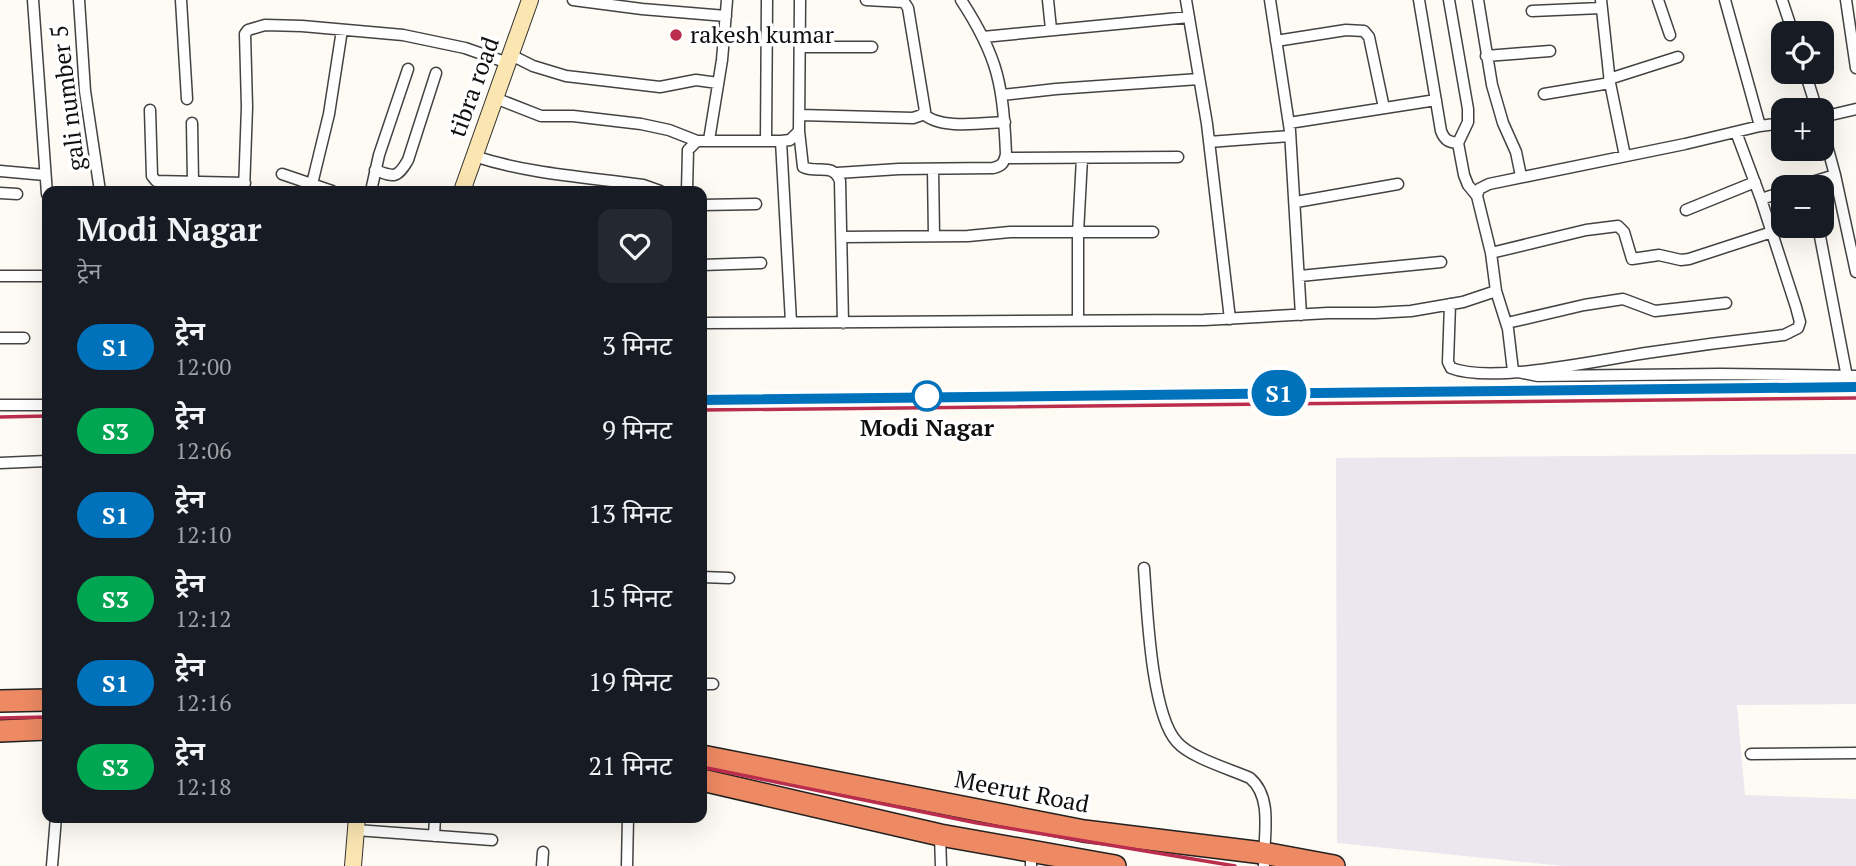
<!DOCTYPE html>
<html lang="hi">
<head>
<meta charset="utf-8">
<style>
  :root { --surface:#171b24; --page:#242831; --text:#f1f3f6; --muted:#9ea1a6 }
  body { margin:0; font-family:"PT Serif","Noto Sans Devanagari",serif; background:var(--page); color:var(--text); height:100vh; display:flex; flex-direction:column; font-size:26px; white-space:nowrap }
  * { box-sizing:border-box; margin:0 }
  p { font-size:23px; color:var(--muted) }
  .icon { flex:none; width:38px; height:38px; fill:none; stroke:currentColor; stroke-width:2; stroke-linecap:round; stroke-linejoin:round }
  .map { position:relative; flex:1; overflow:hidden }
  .sheet { position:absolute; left:42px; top:186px; width:665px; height:637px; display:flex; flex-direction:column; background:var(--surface); border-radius:14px; box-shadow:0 7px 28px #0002 }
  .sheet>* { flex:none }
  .badge { padding:0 14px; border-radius:23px; font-size:24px; line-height:46px }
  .controls { position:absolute; left:1771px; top:21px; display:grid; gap:14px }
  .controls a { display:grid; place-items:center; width:63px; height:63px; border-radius:14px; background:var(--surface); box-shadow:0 7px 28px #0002; font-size:35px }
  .map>.badge { position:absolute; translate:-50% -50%; box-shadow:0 0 0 4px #fff }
  .round { display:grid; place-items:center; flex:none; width:74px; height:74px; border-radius:14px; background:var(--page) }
  .summary { display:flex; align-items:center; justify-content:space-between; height:119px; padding:0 35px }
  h1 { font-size:33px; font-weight:800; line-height:52px }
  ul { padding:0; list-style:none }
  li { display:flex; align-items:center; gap:21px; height:84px; padding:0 35px }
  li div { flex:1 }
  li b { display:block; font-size:26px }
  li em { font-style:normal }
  li .badge { min-width:77px; font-weight:700; text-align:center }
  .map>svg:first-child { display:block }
</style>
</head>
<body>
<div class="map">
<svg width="1856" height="866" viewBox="0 0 1856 866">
  <rect width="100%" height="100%" fill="#fefbf4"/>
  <path fill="#ece6ee" d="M1856,454V704L1737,705L1745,795L1856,799V866H1563L1337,843L1336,458Z"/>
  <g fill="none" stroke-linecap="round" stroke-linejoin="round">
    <g stroke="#434343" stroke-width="13">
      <path id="street" d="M33,0L47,194
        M79,0L85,91L100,191
        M181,0L187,99
        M573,0L642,9L726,16
        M1048,0L1051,29
        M1186,0L1207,124L1230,319
        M1270,0L1290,131L1301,315
        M1419,0L1441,131C1445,141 1449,142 1458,143
        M1449,0L1468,109V122L1458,143L1464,175L1468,185L1477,196
        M1478,0L1492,85L1503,123L1516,152L1521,176
        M1601,0L1610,83L1625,156
        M1658,0L1670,35
        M1725,0L1760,126
        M1782,0L1793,33
        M1846,0L1856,68
        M1532,11L1601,8
        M983,37L1189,17
        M1276,41L1346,30L1364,31L1369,37L1384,108
        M801,47H872
        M511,55L533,66L566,76L660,87L696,80L718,83
        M1486,56L1550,51
        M1805,72L1817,110
        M1609,79L1678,57
        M1544,94L1610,83
        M1002,95L1056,89L1199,79
        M495,98L541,116H573L641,124L669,130L697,141
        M150,110L152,176L156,181L245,183
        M923,113C938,130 983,123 1005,122
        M800,115L913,118L922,115L925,111L908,8L904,2L866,0
        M1822,117L1856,109
        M192,123L193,182
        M1289,123L1436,100
        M1822,127L1835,175L1856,272
        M799,131L803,167C817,174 833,162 840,181L843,323
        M709,140L722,60L727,0
        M766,141L767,0
        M781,141L791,322
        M1209,142L1290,136
        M474,156C529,174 586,177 643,185L660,191
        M1005,158L1178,157
        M933,169L934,236
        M375,170C394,177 397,179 408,160L436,73
        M0,171L45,175
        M837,173L899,169L993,168C1002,166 1004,163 1006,154C1003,86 999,58 961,0
        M282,174L332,191
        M312,184L329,114L342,30
        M1796,187L1835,175
        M244,191L247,107L245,34L248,30L265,25L302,26L403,35L465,48L508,63
        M371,191L379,155L408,69
        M687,191L688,150L697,141H781L790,140L799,131L800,0
        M0,193L17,194
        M1761,199L1783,192
        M1296,202L1398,184
        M702,205L756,204
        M1686,210L1755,182
        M1818,226L1847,377
        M842,237L968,236L1010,232H1153
        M1491,253L1586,230L1618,226L1624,232L1632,259L1659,255L1681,260L1689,259L1772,232
        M702,265L761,263
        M0,276H47
        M1300,276L1441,262
        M1496,291L1508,329L1513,371L1538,376L1721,374L1856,376
        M1450,304L1448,362L1451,368C1492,384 1600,360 1646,353C1692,346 1738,340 1784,335L1798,328L1800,322L1796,307L1761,199L1736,132
        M1078,320V233L1082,158
        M702,323L1204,320L1328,313H1375L1411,311L1463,302L1496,291L1491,253L1477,196L1479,189L1489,184L1685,144L1760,126L1783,123
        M1507,323L1584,305L1623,299L1655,311L1726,303
        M0,338H24
        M0,405H47
        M0,463L47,461
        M1144,568C1147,608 1151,714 1177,742C1191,758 1230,769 1250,778C1274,798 1263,838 1264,866
        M702,577L729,578
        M702,684H713
        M1751,754L1856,753
        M356,830L492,840
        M940,835L941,866
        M434,836L435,817
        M52,866L56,817
        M542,866L543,852
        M627,866L628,817
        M1031,866V851"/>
    </g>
    <g stroke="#323232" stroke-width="18">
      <path id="secondary" d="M462,191L530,0
        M353,866L357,817"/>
    </g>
    <g stroke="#212121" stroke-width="24">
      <path id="highway" d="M0,701L47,700
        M0,731L47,729
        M702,756L1084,831L1263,853L1334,866
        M702,780L940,835L1115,866"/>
    </g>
    <use href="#street" stroke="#fff" stroke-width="10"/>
    <use href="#secondary" stroke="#fbe6b2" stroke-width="16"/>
    <use href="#highway" stroke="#ee8a63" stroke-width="21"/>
    <path stroke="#bb2d4d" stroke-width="3.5" d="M702,400L1856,387
      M702,410L1856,398
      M0,417L47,416
      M0,718L47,717
      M702,767L977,823L1235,866"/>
  </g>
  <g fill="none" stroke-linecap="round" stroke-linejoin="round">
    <g stroke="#fff" stroke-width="16">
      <path id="line" d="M702,400L1856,387"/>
    </g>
    <use href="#line" stroke="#0072bc" stroke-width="10"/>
  </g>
  <circle fill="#bb2d4d" stroke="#fff" stroke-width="2.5" cx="676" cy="35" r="7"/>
  <circle fill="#fff" stroke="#0072bc" stroke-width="3.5" cx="927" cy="396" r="14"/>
  <g text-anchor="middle" stroke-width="7" stroke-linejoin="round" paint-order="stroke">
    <g font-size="24" fill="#101010" stroke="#fff" text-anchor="start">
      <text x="690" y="43">rakesh kumar</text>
    </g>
    <g font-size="24" fill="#101010" stroke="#fff">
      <text transform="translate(474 87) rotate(-70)" y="8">tibra road</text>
      <text transform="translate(68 98) rotate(-97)" y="8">gali number 5</text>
      <text transform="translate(1022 792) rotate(11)" y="8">Meerut Road</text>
    </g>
    <g font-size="24" font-weight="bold" fill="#101010" stroke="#fff">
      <text x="927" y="436">Modi Nagar</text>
    </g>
  </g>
</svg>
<div class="controls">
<a><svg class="icon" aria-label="locate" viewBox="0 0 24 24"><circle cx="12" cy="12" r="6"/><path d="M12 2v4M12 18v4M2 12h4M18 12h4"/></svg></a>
<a>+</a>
<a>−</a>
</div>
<b class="badge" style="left:1279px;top:393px;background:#0072bc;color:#fff">S1</b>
<section class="sheet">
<div class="summary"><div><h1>Modi Nagar</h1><p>ट्रेन</p></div><a class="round"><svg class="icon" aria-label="heart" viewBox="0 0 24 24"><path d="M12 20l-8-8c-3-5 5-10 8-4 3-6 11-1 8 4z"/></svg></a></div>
<ul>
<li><span class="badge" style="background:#0072bc;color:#fff">S1</span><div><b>ट्रेन</b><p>12:00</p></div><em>3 मिनट</em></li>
<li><span class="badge" style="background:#00a651;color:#fff">S3</span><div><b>ट्रेन</b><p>12:06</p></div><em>9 मिनट</em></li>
<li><span class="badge" style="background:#0072bc;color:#fff">S1</span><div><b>ट्रेन</b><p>12:10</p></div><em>13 मिनट</em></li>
<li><span class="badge" style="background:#00a651;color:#fff">S3</span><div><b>ट्रेन</b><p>12:12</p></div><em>15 मिनट</em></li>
<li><span class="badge" style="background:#0072bc;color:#fff">S1</span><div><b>ट्रेन</b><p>12:16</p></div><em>19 मिनट</em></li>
<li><span class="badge" style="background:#00a651;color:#fff">S3</span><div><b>ट्रेन</b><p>12:18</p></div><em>21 मिनट</em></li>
</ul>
</section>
</div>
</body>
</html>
